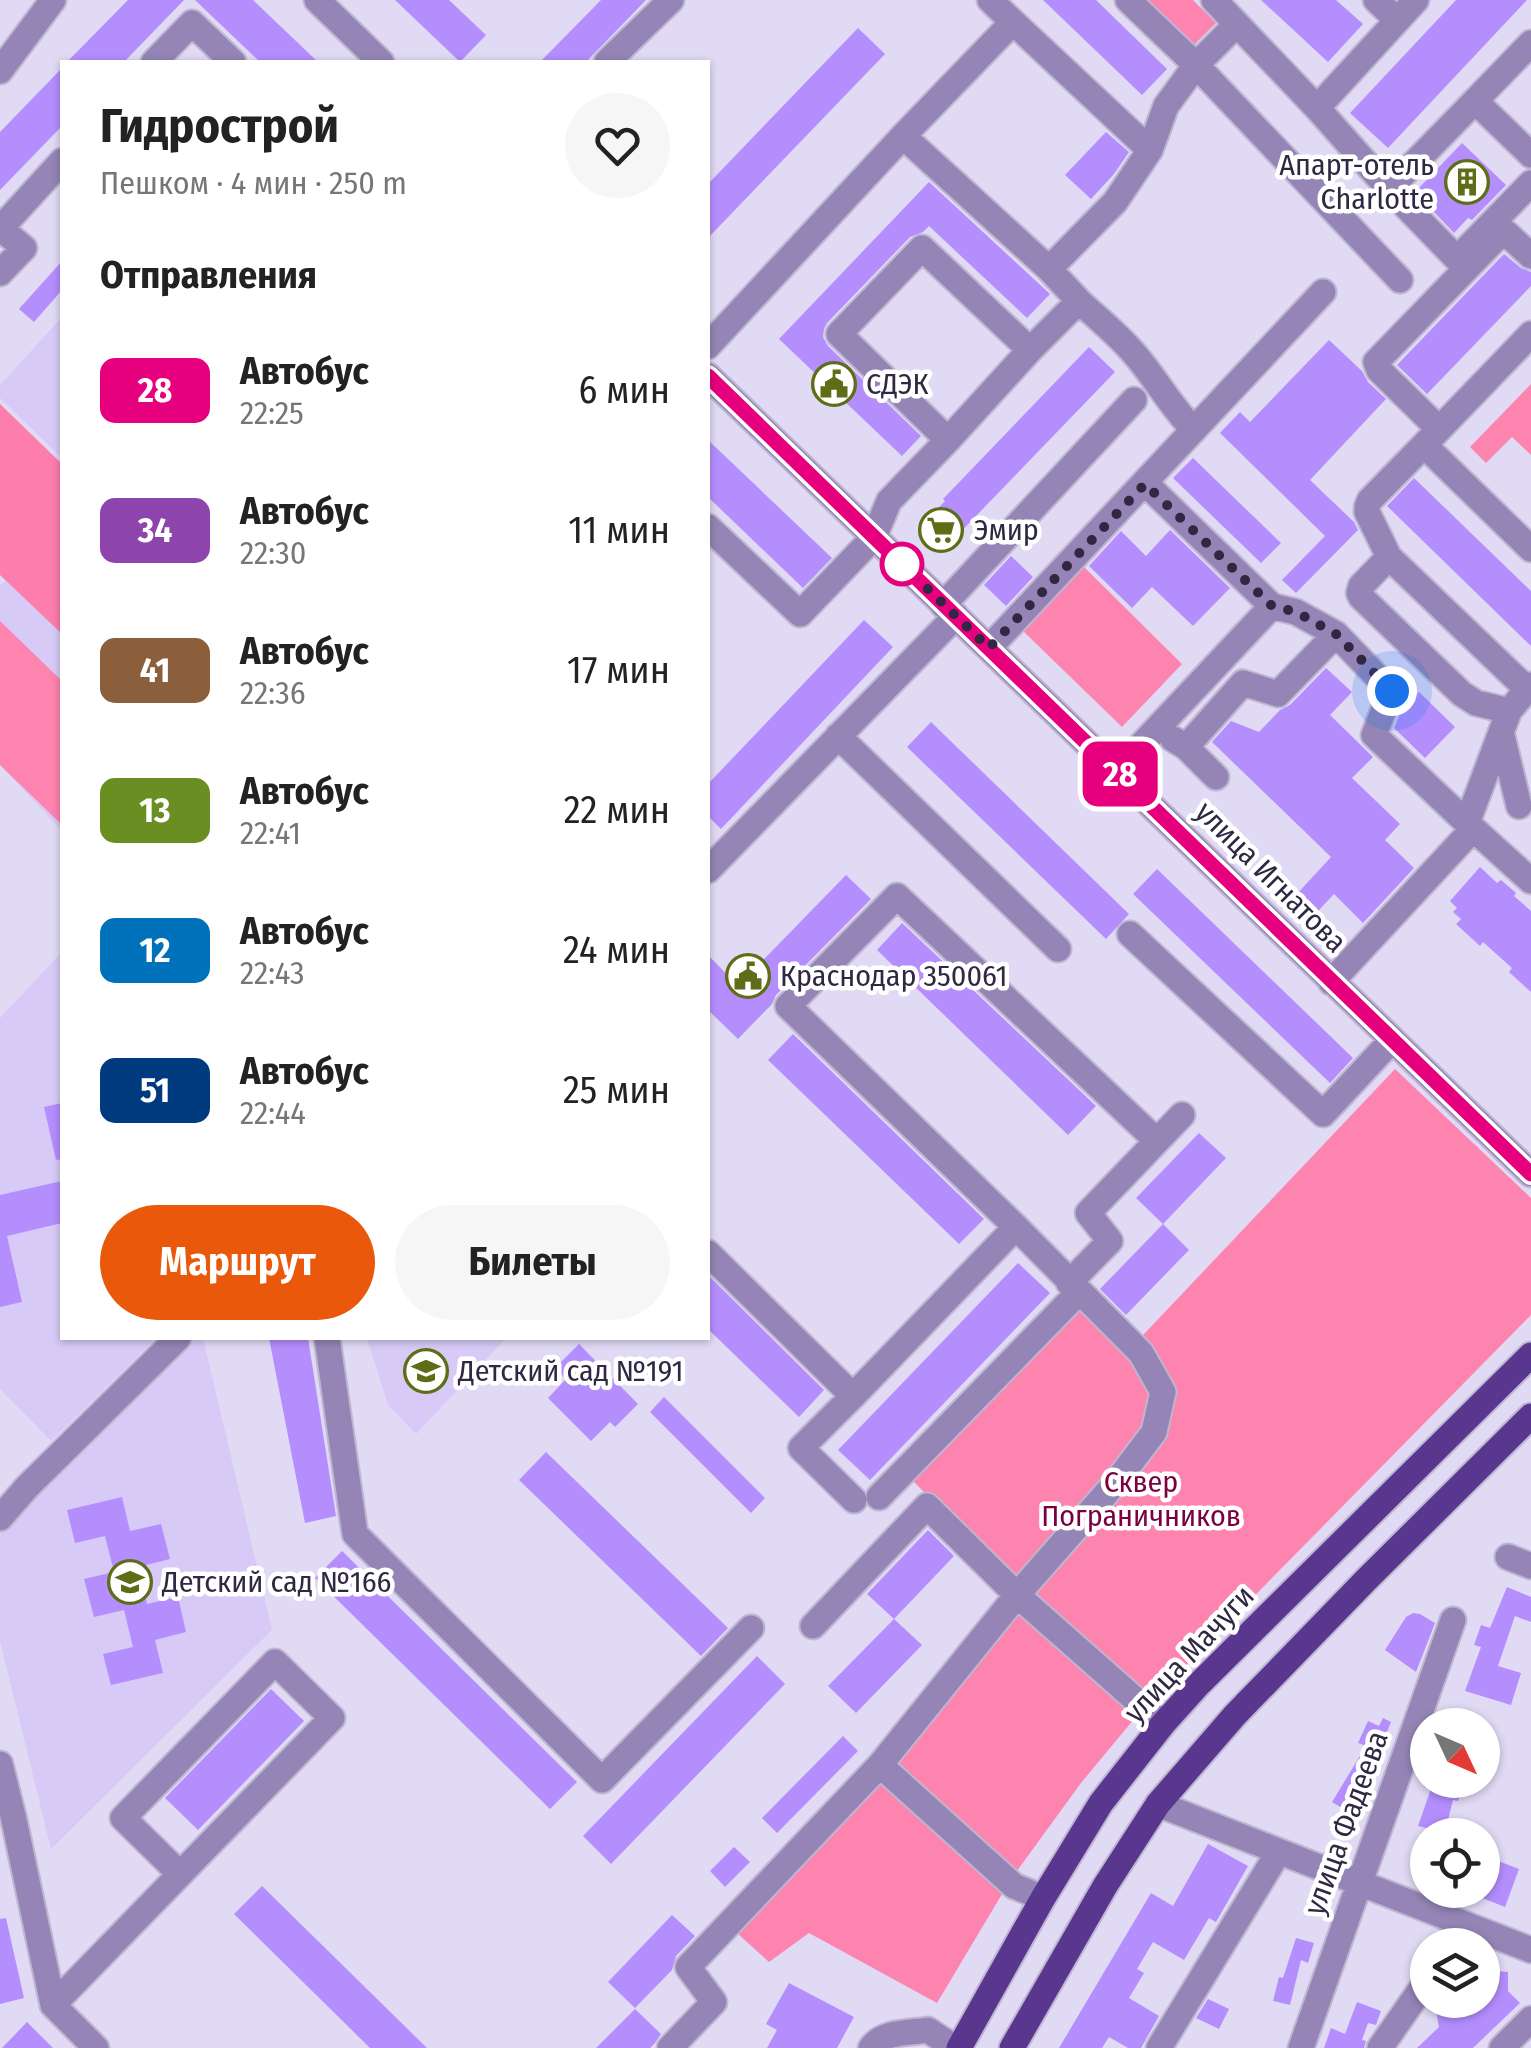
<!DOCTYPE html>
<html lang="ru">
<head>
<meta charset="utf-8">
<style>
  :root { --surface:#fff; --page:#f6f6f6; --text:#222; --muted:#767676; --accent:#ea580c }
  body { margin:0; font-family:"Fira Sans Condensed",sans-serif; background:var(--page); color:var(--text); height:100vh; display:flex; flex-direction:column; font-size:38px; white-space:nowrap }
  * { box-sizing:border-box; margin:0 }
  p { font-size:32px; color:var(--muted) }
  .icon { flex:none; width:55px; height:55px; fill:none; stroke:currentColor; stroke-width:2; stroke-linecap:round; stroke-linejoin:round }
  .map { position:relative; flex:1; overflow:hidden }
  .drawer { position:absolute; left:60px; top:60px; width:650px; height:1280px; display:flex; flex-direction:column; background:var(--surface); border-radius:0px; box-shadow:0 2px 8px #0004 }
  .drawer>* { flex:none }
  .badge { padding:0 20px; border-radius:15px; font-size:35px; line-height:65px }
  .needle { width:65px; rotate:134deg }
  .buttons { position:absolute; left:1410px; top:1708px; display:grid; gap:20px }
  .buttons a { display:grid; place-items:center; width:90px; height:90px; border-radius:50%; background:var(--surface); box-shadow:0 2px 8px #0004; font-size:50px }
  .you { position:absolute; width:50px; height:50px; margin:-25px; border:8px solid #fff; border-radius:50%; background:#1a73e8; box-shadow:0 0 0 15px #1a73e833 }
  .map>.badge { position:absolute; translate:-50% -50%; box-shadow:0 0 0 5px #fff }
  h2 { padding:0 40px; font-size:38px; line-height:90px }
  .round { display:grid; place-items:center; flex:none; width:105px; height:105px; border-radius:52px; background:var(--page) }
  .overview { display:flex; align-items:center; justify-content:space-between; height:170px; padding:0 40px }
  h1 { font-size:48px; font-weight:700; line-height:75px }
  .action { display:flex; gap:20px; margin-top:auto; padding:20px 40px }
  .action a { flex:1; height:115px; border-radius:60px; background:var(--accent); color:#fff; font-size:40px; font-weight:700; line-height:115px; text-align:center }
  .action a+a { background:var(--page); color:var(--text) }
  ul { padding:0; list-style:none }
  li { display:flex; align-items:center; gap:30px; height:140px; padding:0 40px }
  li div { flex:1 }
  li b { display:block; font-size:38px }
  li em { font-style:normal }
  li .badge { min-width:110px; font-weight:700; text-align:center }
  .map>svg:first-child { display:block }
</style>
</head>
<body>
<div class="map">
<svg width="1531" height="2048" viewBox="0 0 1531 2048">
  <rect width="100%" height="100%" fill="#e1daf5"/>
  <path fill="#d7caf7" d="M62,317V458L0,398V385Z
    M62,515V831L0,765V586Z
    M62,952V1338H156L51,1441L0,1389V1018Z
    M194,1338H203L272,1630L51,1849L0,1641V1534Z
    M367,1338H506L416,1434L388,1405Z"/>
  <path fill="#fe84b0" d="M1141,0H1193L1216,23L1190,49Z
    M1531,384V455L1512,437L1486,463L1470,447Z
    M1084,567L1182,664L1122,727L1022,630Z
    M0,621L62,681V825L0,765Z
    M1395,1069L1531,1198V1315L1139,1713L1081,1783L1011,1879L937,2003L809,1933L769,1962L737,1933L1028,1596L909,1477L1078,1303L1128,1351Z"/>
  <path fill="#fd7ead" d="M0,404L62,464V634L0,575Z"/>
  <path fill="#b58efe" d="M128,0H184L124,62H67Z
    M195,0H253L318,62H260Z
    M395,0H449L486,35L460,62Z
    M601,0H646L586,62H540Z
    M1043,0H1096L1167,69L1142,95Z
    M1261,0H1336L1363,24L1328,62Z
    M1456,0H1527L1388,148L1350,113Z
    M858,28L885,54L708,238V184Z
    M62,68V126L0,190V132Z
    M1106,132L1129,152L1114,174L1091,199L1065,175Z
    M1462,143L1506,185L1472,220L1468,218L1454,233L1415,192Z
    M929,182L1050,294L1027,318L929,226L923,232L910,237L827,323L824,329L823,337L828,346L921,436L902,456L779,339Z
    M1504,254L1521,268L1531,272V286L1427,394L1397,365Z
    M62,261V290L34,322L19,309Z
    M1329,340L1362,371L1368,382L1386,399L1310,480L1354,522L1358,530L1296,593L1282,580L1325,536L1220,433L1240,412L1250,422Z
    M1089,347L1115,372L948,545L925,522L945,501L943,499Z
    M708,440L832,558L803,588L708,497Z
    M1193,458L1281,543L1261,563L1173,478Z
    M1414,478L1531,591V646L1387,506Z
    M1170,530L1230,588L1193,626L1152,587L1132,608L1089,566L1121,531L1146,556Z
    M1011,556L1033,577L1006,606L984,585Z
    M864,620L893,647L721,829L708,816V784Z
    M1326,668L1352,692L1330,715L1373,757L1352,778L1400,824L1385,840L1414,868L1363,923L1334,894L1304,926L1284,908L1331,857L1212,742L1231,721L1259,732L1280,710L1290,705Z
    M1419,692L1455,727L1425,758L1394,728L1401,710Z
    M931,722L1129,914L1106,939L907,747Z
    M1480,867L1497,883L1501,880L1516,893L1514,896L1531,911V992L1509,972L1512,968L1483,942L1480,946L1456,924L1461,919L1453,912L1457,908L1450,901Z
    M1157,869L1353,1058L1330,1083L1133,894Z
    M846,875L871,899L776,995L772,1004L738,1039L708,1010V955L738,986Z
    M902,923L1096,1106L1068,1135L877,950Z
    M793,1034L984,1219L959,1244L768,1060Z
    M62,1103V1159L56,1160L44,1107Z
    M1199,1133L1226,1158L1163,1224L1136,1198Z
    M62,1181V1223L7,1236L22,1302L0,1307V1195Z
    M1163,1224L1189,1250L1126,1315L1100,1289Z
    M1018,1263L1050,1293L870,1480L838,1450Z
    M708,1275L824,1390L799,1417L708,1329Z
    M269,1338H308L336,1516L305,1523Z
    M579,1344L638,1404L615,1427L610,1422L591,1441L548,1398L566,1379L555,1368Z
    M664,1397L765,1498L751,1513L650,1412Z
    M546,1452L728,1628L701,1656L519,1480Z
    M122,1497L130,1531L161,1524L170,1559L138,1567L147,1604L178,1597L186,1632L155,1640L163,1673L111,1685L103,1654L133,1647L124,1610L94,1617L84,1579L114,1572L105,1536L75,1543L67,1510Z
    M928,1530L954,1556L894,1619L867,1594Z
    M342,1551L577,1782L550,1809L315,1578Z
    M1507,1587L1531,1597V1622L1515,1616L1498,1666L1521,1673L1511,1705L1465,1691L1481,1647L1474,1645L1481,1625L1490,1628Z
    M1413,1613L1420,1614L1435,1623L1416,1672L1385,1650L1406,1617Z
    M894,1619L922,1645L856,1713L828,1686Z
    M757,1656L785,1684L611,1864L583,1836Z
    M271,1689L304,1721L198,1830L165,1798Z
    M1383,1718L1391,1722L1372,1770L1347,1811L1332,1802L1366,1746L1358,1743L1368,1721L1379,1726Z
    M843,1736L858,1751L777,1833L762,1818Z
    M1434,1780H1466L1458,1801L1453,1800L1445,1832L1418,1826Z
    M1208,1844L1248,1866L1216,1922L1209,1918L1184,1960L1153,1942L1137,1969L1144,1973L1129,1998L1159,2016L1141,2048H1128L1109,2037L1102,2048H1059L1151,1893L1173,1906Z
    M734,1847L750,1862L725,1887L710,1871Z
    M1496,1860L1519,1869L1505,1907L1482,1898Z
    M262,1886L427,2048H370L234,1914Z
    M672,1915L695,1936L676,1956L672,1970L635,2008L608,1982Z
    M6,1918L24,1998L0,2004V1919Z
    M1296,1938L1314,1943L1308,1963L1301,1960L1290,2005L1273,2001L1279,1977L1283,1978Z
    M1482,1970L1508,1972V1991L1520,2003L1473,2048H1417L1439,2027L1434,2000H1482Z
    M789,1983L854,2017L837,2048H767L777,2030L766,2024Z
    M1208,1999L1229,2009L1219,2029L1196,2018Z
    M1357,2002L1381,2011L1376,2025L1368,2023L1362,2040L1366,2041L1364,2048H1324L1331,2028L1345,2034Z
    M635,2009L661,2034L655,2043L650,2048H596Z
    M27,2022L53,2048H2Z"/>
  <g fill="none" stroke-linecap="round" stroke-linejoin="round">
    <g stroke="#beb6d1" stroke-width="29">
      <path id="minor" d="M317,0L381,62
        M1128,0L1196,65L1237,24
        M1214,0L1317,108L1389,189L1475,101
        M1376,0L1397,20
        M1013,22L1150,150L1115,202L1049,269
        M1531,43L1475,101L1531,155
        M154,62L192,23L233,62
        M607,62L671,0
        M0,71L53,0
        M1317,108L1416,0
        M903,136L1013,22L990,0
        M1150,150L1166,106L1196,65L1400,280
        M1389,189L1457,259L1531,183
        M0,228L24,248L0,273
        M1,228L62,161
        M1531,334L1424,445L1531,549
        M708,346L903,136L1049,269L1079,301
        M708,376L1531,1174
        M1439,429L1379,370L1376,362L1501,233L1505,232L1531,256
        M948,440L1030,350
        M1424,445L1370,500L1367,507V512L1389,557L1527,689
        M1145,483L1272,606
        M708,527L800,614L874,537L889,501L948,440L839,334L922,248L1030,350L1079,301C1096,317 1115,332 1131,350C1154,375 1170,406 1194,430
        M1389,557L1361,586L1359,593L1361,597L1462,694L1476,703L1509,711
        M943,605L1134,400
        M989,648L1323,292
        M1501,732L1519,806
        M838,736L1058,949
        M1173,739L1186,747L1216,777
        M1186,747L1243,683L1278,694L1336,634
        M1117,771L1272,606L1296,612L1336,634L1391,691L1374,735L1467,823L1509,711L1531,685
        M1467,823L1531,881
        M708,870L956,616
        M1130,934L1323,1114L1392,1040
        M1331,982L1473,829
        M1157,1141L897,896L788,1006L1016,1227L1141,1353L1163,1392L1154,1432L1117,1481L1017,1595L1163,1724
        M708,1253L853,1396L1016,1227
        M1069,1283L1110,1241L1088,1213L1182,1115
        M327,1338L355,1534L602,1780L751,1628
        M853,1396L801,1448L854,1500
        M879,1497L1079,1292
        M0,1518L27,1487L178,1338
        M1508,1557L1531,1566
        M813,1626L927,1506L1017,1595L880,1765
        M0,1764L14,1820L53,2005L96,2048
        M1158,1804L1531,1950
        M53,2005L332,1718L275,1662L123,1818L180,1874
        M670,2048L714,2002L688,1967L880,1765L1014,1886L1043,1898
        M871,2048C883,2031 909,2033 928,2030L955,2048
        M1159,2048L1278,1853
        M1301,2048L1453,1620
        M1380,2048L1428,1979
        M1502,2048L1531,2019"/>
    </g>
    <g stroke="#beb6d1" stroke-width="29">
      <path id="major" d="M959,2048L1043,1898L1101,1803L1163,1724L1200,1683L1531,1355
        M1012,2048L1105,1886L1158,1804L1235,1715L1366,1580L1531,1416"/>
    </g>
    <use href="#minor" stroke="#9485b6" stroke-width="25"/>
    <use href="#major" stroke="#59378e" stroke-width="25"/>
  </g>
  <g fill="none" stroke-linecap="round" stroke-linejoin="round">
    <g stroke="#fff" stroke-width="22">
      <path id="line" d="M708,376L1531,1174"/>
    </g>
    <use href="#line" stroke="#e6007e" stroke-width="15"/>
    <path stroke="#302842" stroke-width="10" stroke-dasharray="0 18" d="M902,564L989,648L1145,484L1272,606L1296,612L1336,634L1392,691"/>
  </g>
  <defs>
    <g id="building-ring" transform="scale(2.25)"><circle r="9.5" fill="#fff" stroke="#606d17" stroke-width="1.5"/><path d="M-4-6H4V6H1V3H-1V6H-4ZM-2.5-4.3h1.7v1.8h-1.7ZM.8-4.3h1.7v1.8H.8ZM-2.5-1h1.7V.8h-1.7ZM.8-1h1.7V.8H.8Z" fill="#606d17"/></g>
    <g id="civic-ring" transform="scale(2.25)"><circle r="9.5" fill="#fff" stroke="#606d17" stroke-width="1.5"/><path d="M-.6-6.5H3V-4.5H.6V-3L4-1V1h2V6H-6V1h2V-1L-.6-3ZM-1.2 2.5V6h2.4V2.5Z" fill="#606d17"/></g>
    <g id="supermarket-ring" transform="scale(2.25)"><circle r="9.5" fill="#fff" stroke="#606d17" stroke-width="1.5"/><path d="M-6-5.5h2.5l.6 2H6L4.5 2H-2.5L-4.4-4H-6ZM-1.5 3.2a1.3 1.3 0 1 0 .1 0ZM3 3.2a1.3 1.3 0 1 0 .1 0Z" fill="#606d17"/></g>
    <g id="school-ring" transform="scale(2.25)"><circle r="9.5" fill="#fff" stroke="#606d17" stroke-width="1.5"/><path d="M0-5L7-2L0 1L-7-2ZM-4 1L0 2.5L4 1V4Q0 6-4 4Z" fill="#606d17"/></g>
  </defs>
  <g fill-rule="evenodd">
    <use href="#building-ring" x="1467" y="182"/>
    <use href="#civic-ring" x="834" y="384"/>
    <use href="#supermarket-ring" x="941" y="530"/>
    <use href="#civic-ring" x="748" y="976"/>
    <use href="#school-ring" x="426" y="1371"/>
    <use href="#school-ring" x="130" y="1582"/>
  </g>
  <circle fill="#fff" stroke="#e6007e" stroke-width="5" cx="902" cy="564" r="20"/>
  <g text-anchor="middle" stroke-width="9" stroke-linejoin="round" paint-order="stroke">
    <g font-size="30" fill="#302842" stroke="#fff" text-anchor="start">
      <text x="1434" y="175" text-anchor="end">Апарт-отель<tspan x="1434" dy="34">Charlotte</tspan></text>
      <text x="866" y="394">СДЭК</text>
      <text x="974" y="540">Эмир</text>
      <text x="780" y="986">Краснодар 350061</text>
      <text x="458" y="1381">Детский сад №191</text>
      <text x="162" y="1592">Детский сад №166</text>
    </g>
    <g font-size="30" fill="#302842" stroke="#fff">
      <text transform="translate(1271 877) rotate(45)" y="10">улица Игнатова</text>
      <text transform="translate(1189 1654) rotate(-47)" y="10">улица Мачуги</text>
      <text transform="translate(1346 1823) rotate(-70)" y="10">улица Фадеева</text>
    </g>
    <g font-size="30" fill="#7a0040" stroke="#fff">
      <text x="1141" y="1492">Сквер<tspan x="1141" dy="34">Пограничников</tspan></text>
    </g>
  </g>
</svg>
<div class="buttons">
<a><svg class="needle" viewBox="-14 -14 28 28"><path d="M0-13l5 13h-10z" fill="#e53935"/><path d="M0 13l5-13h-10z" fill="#767676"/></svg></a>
<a><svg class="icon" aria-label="locate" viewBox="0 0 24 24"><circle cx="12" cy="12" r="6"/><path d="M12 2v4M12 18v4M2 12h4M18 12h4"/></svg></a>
<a><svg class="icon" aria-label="layers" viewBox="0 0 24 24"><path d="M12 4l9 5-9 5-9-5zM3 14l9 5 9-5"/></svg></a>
</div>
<div class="you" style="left:1392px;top:691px"></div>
<b class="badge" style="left:1120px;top:774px;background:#e6007e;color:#fff">28</b>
<section class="drawer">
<div class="overview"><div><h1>Гидрострой</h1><p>Пешком · 4 мин · 250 m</p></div><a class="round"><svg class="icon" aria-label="heart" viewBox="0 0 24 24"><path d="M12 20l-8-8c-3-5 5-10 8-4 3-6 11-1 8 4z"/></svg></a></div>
<h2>Отправления</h2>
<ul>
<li><span class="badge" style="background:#e6007e;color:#fff">28</span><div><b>Автобус</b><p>22:25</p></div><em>6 мин</em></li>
<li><span class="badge" style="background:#8e44ad;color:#fff">34</span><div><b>Автобус</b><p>22:30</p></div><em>11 мин</em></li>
<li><span class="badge" style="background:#8b5e3c;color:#fff">41</span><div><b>Автобус</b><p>22:36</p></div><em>17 мин</em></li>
<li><span class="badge" style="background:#6b8e23;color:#fff">13</span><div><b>Автобус</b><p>22:41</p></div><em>22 мин</em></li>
<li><span class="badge" style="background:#0072bc;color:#fff">12</span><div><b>Автобус</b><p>22:43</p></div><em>24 мин</em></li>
<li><span class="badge" style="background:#003b80;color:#fff">51</span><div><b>Автобус</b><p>22:44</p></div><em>25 мин</em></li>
</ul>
<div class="action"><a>Маршрут</a><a>Билеты</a></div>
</section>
</div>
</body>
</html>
